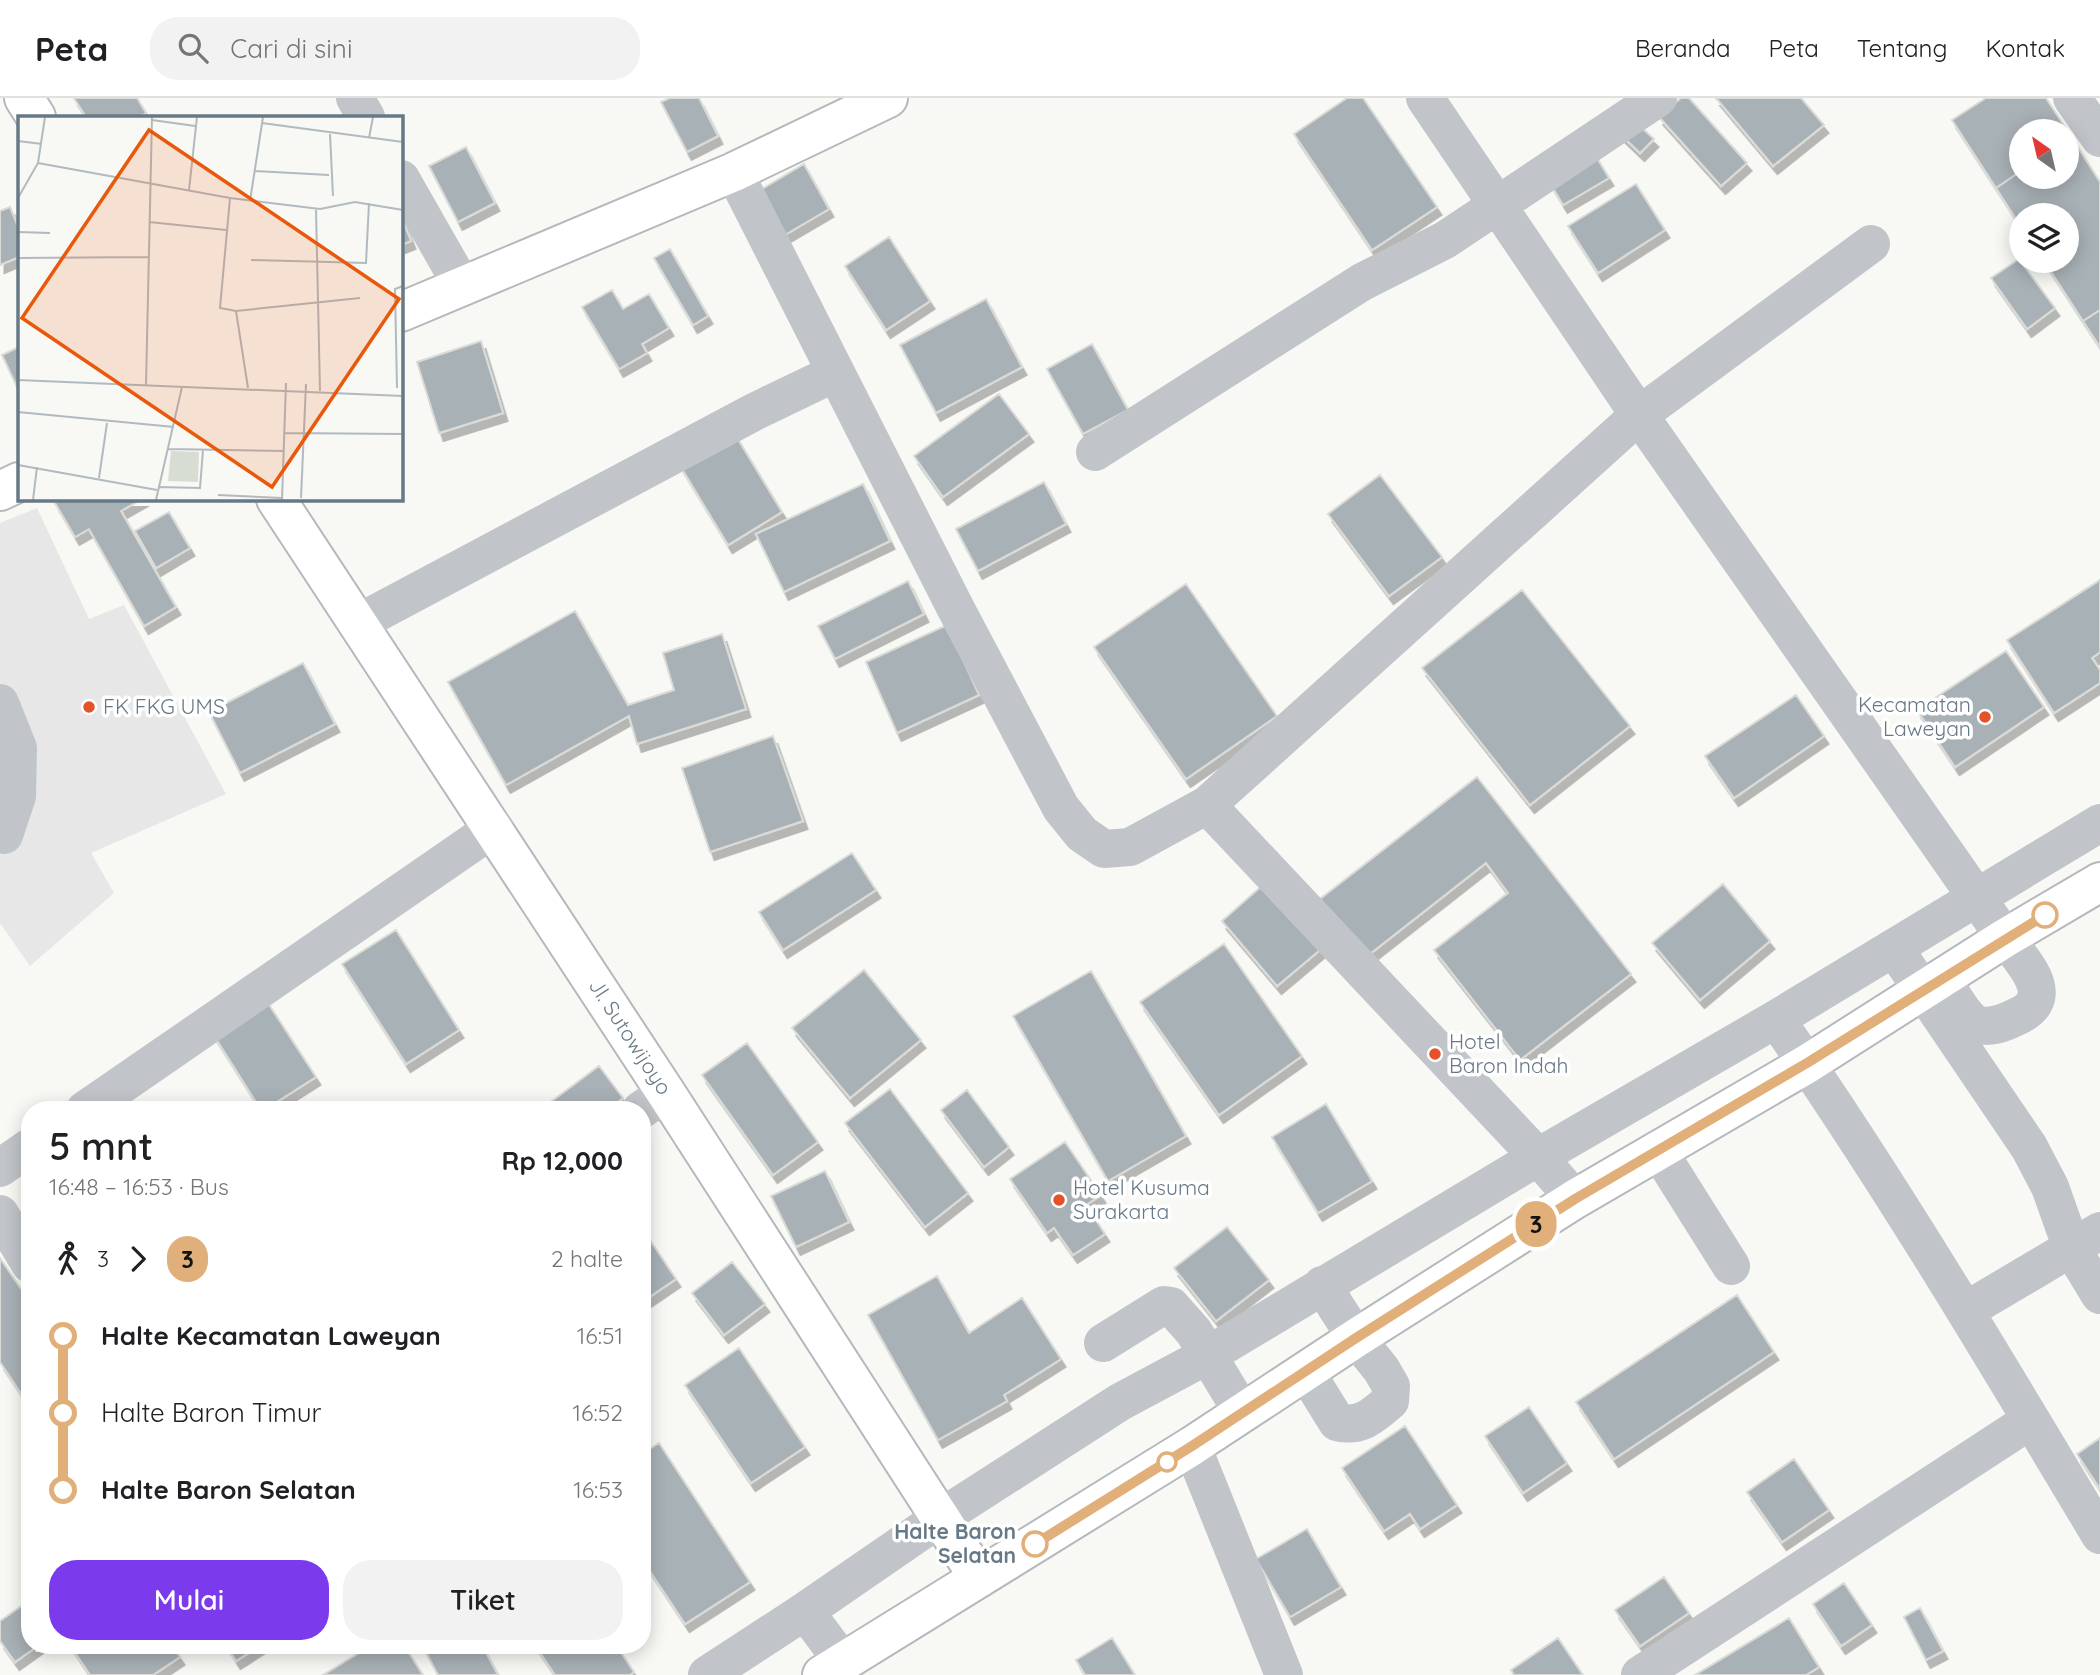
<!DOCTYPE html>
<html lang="id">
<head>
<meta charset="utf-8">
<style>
  :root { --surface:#fff; --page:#f2f2f2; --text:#202124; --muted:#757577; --line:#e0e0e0; --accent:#7c3aed }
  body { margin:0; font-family:Quicksand,sans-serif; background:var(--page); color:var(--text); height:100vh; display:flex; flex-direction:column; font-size:26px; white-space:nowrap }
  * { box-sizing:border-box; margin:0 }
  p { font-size:23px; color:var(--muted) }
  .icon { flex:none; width:38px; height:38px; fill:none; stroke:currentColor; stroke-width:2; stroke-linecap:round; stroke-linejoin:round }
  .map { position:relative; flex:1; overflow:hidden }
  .side { position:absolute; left:21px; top:1003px; width:630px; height:553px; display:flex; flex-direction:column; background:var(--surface); border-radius:28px; box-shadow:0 4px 18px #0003 }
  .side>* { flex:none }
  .badge { padding:0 14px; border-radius:23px; font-size:24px; line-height:46px }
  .needle { width:46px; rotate:326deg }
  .controls { position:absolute; left:2009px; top:21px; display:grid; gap:14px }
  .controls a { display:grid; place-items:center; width:70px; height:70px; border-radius:50%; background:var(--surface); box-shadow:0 4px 18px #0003; font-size:35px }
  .map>.badge { position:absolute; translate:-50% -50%; box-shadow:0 0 0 4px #fff }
  .legs { display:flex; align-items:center; gap:10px; height:77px; padding:0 28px; font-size:23px }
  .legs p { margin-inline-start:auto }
  .headline { display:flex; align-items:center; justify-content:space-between; height:119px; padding:0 28px }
  h1 { font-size:38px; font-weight:600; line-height:52px }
  .action { display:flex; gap:14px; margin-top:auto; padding:14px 28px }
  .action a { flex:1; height:80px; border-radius:28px; background:var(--accent); color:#fff; font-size:28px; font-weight:600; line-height:80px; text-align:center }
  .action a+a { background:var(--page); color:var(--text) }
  ul { padding:0 28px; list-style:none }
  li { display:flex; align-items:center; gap:24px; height:77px; font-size:26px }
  li i { display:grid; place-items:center; width:10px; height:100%; margin:0 9px; background:currentColor }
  li i::after { content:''; width:18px; height:18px; margin:-9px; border:5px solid; border-radius:50%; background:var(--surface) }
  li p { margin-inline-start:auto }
  li:first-child i { background:linear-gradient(#0000 50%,currentColor 0) }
  li:last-child i { background:linear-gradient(currentColor 50%,#0000 0) }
  header { display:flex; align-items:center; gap:42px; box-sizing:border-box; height:98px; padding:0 35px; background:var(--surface); border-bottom:2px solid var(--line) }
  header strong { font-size:33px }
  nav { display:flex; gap:38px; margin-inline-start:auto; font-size:24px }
  .search { width:490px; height:63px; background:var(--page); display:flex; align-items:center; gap:18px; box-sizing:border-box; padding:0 24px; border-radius:28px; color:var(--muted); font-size:26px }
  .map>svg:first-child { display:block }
</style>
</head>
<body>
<header>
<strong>Peta</strong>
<div class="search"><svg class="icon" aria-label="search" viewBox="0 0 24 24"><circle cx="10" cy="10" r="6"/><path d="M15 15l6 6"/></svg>Cari di sini</div>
<nav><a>Beranda</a><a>Peta</a><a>Tentang</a><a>Kontak</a></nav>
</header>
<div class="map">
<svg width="2100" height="1577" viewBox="0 0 2100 1577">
  <defs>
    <filter id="shadow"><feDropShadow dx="4.5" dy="8" stdDeviation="0" flood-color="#0004"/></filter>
  </defs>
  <rect width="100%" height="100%" fill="#f8f8f5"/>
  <path fill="#e6e7e6" d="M37,410L89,521L124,507L226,696L91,755L114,795L30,868L0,825V425Z"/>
  <path fill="#a8b1b6" stroke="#dadad7" stroke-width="2" filter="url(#shadow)" d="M74,0H137L146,15L139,19H86Z
    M670,0H699L718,38L687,54L661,4Z
    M1347,0H1363L1437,109L1372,152L1294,36Z
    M1681,0H1689L1747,65L1721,88L1659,19Z
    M1716,0H1801L1824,27L1773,68Z
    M1986,0H2046L2072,40L2067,44V33H2021V73L1996,90L1952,22Z
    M1632,21L1654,41L1640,55L1619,35Z
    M2072,40L2100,84V212L2083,223L2044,163H2067V117H2021V129L1996,90L2021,73V79H2067V44Z
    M466,49L495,105L458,124L429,68Z
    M1592,52L1609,80L1563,107L1547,80Z
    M804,66L829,111L783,138L757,94Z
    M1636,86L1665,132L1598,175L1568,128Z
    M10,109L19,131V159L0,167V113Z
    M401,118L411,143L401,147Z
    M889,139L930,203L886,232L845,168Z
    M670,151L708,218L693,227L654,160Z
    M2019,161L2055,210L2027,231L1991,180Z
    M612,192L623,211L649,196L669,230L642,246L647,255L619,271L582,209Z
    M986,201L1022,269L936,315L900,247Z
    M2100,212V249L2083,223Z
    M481,243L503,315L439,335L417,264Z
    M1092,246L1128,312L1083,336L1047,271Z
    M19,249V293L2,257Z
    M999,296L1029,336L943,399L914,358Z
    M733,333L782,414L728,447L679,366Z
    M1380,377L1442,459L1389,498L1328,416Z
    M1044,384L1066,426L978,473L956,431Z
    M863,386L890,443L784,494L756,436Z
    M62,401H142L121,413L176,509L144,528L89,431L75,439L55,405Z
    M169,414L190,450L156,470L135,433Z
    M2100,482V554L2092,560L2100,572V585L2054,615L2007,542Z
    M908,483L924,516L835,561L818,528Z
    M1186,486L1277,618L1186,681L1094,549Z
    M1522,492L1630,628L1530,707L1422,570Z
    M575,513L628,607L674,592L663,555L722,536L746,611L637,646L629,618L506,687L448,584Z
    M947,527L979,597L897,635L866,564Z
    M2006,553L2044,609L1955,669L1917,612Z
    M303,565L335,626L240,675L209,614Z
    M1796,597L1824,638L1734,700L1705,658Z
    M773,638L803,723L710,754L682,670Z
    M1477,679L1631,876L1520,962L1434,852L1508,795L1486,765L1366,859L1320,801Z
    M852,755L876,792L783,852L759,814Z
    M1264,786L1320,852L1277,888L1222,823Z
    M1723,786L1770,843L1700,902L1652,845Z
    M396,832L459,932L406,966L342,866Z
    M1224,846L1302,958L1219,1017L1140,904Z
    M864,872L921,942L850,1000L792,930Z
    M1091,873L1186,1038L1108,1083L1013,918Z
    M266,902L316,979L264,1012H261L213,936Z
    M747,945L818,1044L773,1077L702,977Z
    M599,968L623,1000L607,1012H540Z
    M890,991L968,1095L925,1129L845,1025Z
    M967,992L1009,1049L984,1069L941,1012Z
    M1326,1006L1372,1083L1318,1115L1272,1039Z
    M1065,1044L1101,1097L1086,1107L1105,1136L1073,1157L1054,1130L1047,1135L1010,1081Z
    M825,1073L849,1124L796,1149L771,1098Z
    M1227,1129L1269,1182L1216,1223L1174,1170Z
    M642,1130L676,1181L642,1204Z
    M0,1160L30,1204V1315L23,1305L26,1303L0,1264Z
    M732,1164L765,1206L724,1237L692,1195Z
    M937,1178L969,1235L1022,1200L1061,1261L1004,1297L1007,1303L938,1342L868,1217Z
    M1737,1197L1774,1254L1614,1361L1576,1304Z
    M739,1250L805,1349L751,1385L685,1287Z
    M1529,1309L1567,1365L1523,1395L1485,1338Z
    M1405,1328L1457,1407L1420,1431L1410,1416L1384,1433L1342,1370Z
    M2100,1340V1391L2077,1356Z
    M659,1345L750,1484L685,1526L642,1461V1356Z
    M1794,1361L1829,1412L1782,1444L1747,1394Z
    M1307,1431L1341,1489L1290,1519L1256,1461Z
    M1664,1479L1689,1515L1640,1548L1615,1512Z
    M1844,1485L1872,1527L1841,1548L1813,1506Z
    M30,1502V1547H39L15,1564L0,1543V1523Z
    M1920,1510L1943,1553L1926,1562L1904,1519Z
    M1789,1520L1819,1569L1806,1577H1695Z
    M1112,1540L1135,1577H1085L1076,1562Z
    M1558,1540L1583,1577H1514L1511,1572Z
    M70,1547H172L180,1559L153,1577H90Z
    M226,1547H261L236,1563Z
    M372,1547H404L423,1577H323Z
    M422,1547H482L498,1577H438Z
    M535,1547H616L634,1574L630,1577H555Z"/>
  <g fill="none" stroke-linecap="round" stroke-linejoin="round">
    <g stroke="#b4b9bd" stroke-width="42">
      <path id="major" d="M24,0L36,19
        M401,214L734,74L888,0
        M0,393L19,384
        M276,401L666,995L979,1480
        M822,1577L1192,1348L1356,1240L1575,1101L1807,966L2005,840L2100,784"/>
    </g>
    <path stroke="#c1c5c9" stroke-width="38" d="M355,0L366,19
      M1425,0L1639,317L2005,840C2023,864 2060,900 2016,919C2004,925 1992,930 1979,927C1965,922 1950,893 1942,880
      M2072,0L2100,40
      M734,74L956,511L1061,710L1082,736L1104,751L1130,749L1207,707L1639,317L1871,146
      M401,81L462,188
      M1095,354L1362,184L1445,142L1658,0
      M358,525L754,314L835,275
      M0,605L18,650L17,698L4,737
      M1207,707L1538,1059L1575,1101
      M1894,850L2029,1049L2050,1089L2072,1151L2100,1197
      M1776,921C1892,1088 1996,1263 2100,1437
      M85,1012L494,730
      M641,1012L666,995
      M1658,1052L1731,1168
      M0,1070L30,1049
      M0,1116L30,1166
      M1965,1213L2100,1133
      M1103,1245L1164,1207L1171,1208L1194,1234L1242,1314
      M1306,1274L1337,1324C1360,1330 1373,1318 1390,1303L1391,1288L1381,1271L1356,1240L1322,1187
      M1192,1348L1284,1577
      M805,1513L843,1564
      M707,1577L805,1513L940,1420L1120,1304L1208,1257L1538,1059L1776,921L2100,725
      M1640,1577L2031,1322"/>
    <use href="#major" stroke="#fff" stroke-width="38"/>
  </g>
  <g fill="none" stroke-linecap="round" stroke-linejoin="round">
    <g stroke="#fff" stroke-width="16">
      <path id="line-1" d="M1035,1446L1192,1348L1356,1240L1575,1101L1807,965L2045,817"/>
    </g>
    <use href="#line-1" stroke="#e1af79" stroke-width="10"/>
  </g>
  <g fill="#e45229" stroke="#fff" stroke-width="2.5">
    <circle cx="89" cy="609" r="7"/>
    <circle cx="1985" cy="619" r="7"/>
    <circle cx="1435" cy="956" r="7"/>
    <circle cx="1059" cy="1102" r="7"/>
  </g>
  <g fill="#fff" stroke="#e1af79" stroke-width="3.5">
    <circle cx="2045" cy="817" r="12"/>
    <circle cx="1167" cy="1364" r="9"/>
    <circle cx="1035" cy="1446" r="12"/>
  </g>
  <g text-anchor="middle" stroke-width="7" stroke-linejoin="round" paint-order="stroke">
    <g font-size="21" fill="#677986" stroke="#fff" text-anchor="start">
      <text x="1971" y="614" text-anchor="end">Kecamatan<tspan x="1971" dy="24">Laweyan</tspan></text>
      <text x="103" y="616">FK FKG UMS</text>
      <text x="1449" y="951">Hotel<tspan x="1449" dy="24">Baron Indah</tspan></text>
      <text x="1073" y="1097">Hotel Kusuma<tspan x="1073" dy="24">Surakarta</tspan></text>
    </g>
    <g font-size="21" fill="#677986" stroke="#fff">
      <text transform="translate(630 939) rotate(57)" y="7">Jl. Sutowijoyo</text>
    </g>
    <g font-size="21" font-weight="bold" fill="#677986" stroke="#fff" text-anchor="end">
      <text x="1016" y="1441">Halte Baron<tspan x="1016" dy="24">Selatan</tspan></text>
    </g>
  </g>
  <g transform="translate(18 18)">
    <rect width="385" height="385" fill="#f8f8f5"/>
    <path d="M153,335L181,336L180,366L150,365Z" fill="#d8ddd4"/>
    <path fill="none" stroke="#b1babf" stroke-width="2" d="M134,4L177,10M244,7L385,26M312,18L315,80M351,22L355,1M0,25L24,28M20,47L212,82L302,93M237,55L311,59M171,74L179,1M0,82L20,47L27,1M212,82L202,192L218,195L342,182M232,85L245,1M302,93L337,86L385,94M298,94L302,275M131,106L208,114M0,116L32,117M0,142L131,141M233,144L348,147L351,87M218,195L230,272M0,264L385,280M128,269L134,1M379,272L377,173L385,170M0,296L156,311M267,317L385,318M150,333L266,335M0,349L139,374M81,362L89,307M140,371L182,372L185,334M200,379L264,382M283,382L288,268M15,384L19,351M138,384L164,271M264,384L268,267"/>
    <path fill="#e8590c" fill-opacity="0.15" stroke="#e8590c" stroke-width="3.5" d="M131,14L381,183L254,371L4,202Z"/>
    <rect width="385" height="385" fill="none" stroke="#677986" stroke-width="3.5"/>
  </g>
</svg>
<div class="controls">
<a><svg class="needle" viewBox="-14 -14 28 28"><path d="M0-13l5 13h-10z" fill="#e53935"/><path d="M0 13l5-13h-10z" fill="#757577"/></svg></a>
<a><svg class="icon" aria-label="layers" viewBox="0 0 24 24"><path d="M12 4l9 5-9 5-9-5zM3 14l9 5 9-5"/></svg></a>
</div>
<b class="badge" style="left:1536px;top:1126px;background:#e1af79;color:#111">3</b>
<section class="side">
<div class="headline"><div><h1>5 mnt</h1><p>16:48 – 16:53 · Bus</p></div><b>Rp 12,000</b></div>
<div class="legs"><svg class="icon" aria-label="walk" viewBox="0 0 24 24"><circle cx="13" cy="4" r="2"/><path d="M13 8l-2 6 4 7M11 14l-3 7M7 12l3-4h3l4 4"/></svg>3<svg class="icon" aria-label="forward" viewBox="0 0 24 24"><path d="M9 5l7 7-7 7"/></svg><b class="badge" style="background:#e1af79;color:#111">3</b><p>2 halte</p></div>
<ul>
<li><i style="color:#e1af79"></i><b>Halte Kecamatan Laweyan</b><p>16:51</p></li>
<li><i style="color:#e1af79"></i><span>Halte Baron Timur</span><p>16:52</p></li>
<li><i style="color:#e1af79"></i><b>Halte Baron Selatan</b><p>16:53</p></li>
</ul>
<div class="action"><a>Mulai</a><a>Tiket</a></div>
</section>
</div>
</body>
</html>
